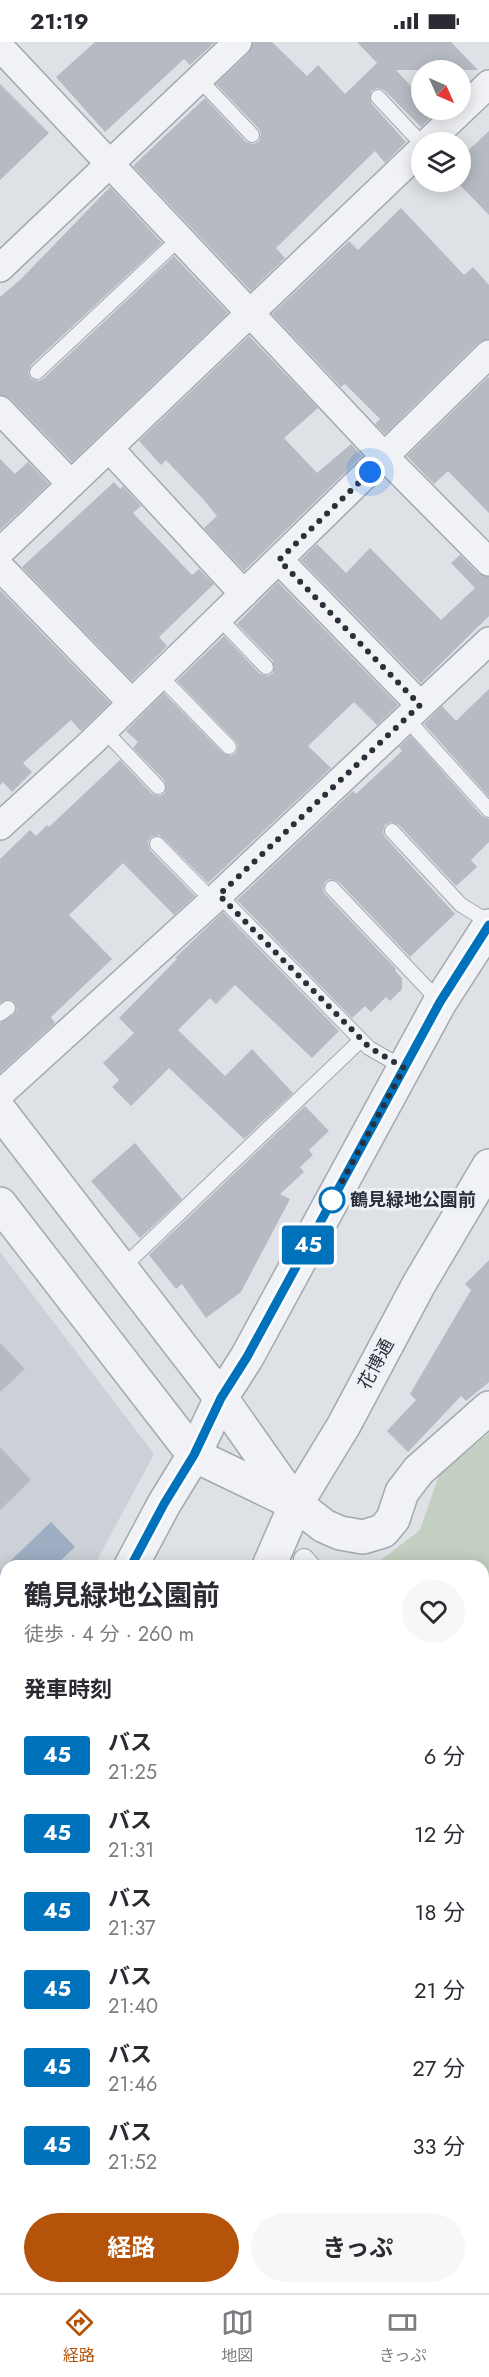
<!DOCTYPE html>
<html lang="ja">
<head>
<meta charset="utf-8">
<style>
  :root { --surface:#fff; --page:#f7f7f7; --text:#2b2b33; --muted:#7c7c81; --line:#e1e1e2; --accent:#b45309 }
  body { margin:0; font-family:Jost,"Noto Sans JP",sans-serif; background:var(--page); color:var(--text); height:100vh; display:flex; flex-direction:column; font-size:22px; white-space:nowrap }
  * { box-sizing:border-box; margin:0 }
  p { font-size:20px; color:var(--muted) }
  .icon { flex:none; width:33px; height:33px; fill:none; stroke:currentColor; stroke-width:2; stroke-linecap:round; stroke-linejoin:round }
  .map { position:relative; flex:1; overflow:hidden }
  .side { position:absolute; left:0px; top:1518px; width:489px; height:734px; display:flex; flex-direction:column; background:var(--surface); border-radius:18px 18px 0 0; box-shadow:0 3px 15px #0003 }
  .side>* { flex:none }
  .badge { padding:0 12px; border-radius:4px; font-size:21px; line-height:39px }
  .needle { width:39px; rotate:135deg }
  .controls { position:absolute; left:411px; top:18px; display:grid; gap:12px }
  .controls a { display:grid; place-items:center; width:60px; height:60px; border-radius:50%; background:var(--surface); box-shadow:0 3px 15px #0003; font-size:30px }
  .you { position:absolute; width:30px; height:30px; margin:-15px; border:4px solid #fff; border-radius:50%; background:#1a73e8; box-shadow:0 0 0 9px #1a73e833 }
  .map>.badge { position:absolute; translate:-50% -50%; box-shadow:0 0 0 3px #fff }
  h2 { padding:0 24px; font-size:22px; line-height:54px }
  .round { display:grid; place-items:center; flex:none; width:63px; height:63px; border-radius:32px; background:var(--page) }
  .head { display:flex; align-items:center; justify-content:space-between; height:102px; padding:0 24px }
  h1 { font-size:28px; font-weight:700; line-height:45px }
  .action { display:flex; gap:12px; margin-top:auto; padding:12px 24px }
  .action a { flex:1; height:69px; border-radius:36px; background:var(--accent); color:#fff; font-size:24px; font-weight:700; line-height:69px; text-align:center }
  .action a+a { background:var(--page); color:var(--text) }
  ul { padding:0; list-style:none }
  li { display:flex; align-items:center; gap:18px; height:78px; padding:0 24px }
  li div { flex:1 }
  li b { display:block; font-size:22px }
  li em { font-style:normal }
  li .badge { min-width:66px; font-weight:700; text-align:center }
  .status { display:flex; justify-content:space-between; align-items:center; height:42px; padding:0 30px; background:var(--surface); direction:ltr }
  .status svg { height:16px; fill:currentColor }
  .menu { display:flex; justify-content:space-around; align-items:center; height:84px; border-top:2px solid var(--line); background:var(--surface); font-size:16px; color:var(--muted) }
  .menu a { display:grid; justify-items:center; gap:3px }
  .menu .active { color:var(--accent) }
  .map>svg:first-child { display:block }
</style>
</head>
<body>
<div class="status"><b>21:19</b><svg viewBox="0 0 49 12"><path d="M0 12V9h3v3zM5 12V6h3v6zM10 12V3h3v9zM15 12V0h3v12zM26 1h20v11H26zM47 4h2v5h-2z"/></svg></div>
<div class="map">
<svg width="489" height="2251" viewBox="0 0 489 2251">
  <rect width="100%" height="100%" fill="#dee1e6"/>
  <path fill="#ccd0d7" d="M0,1210L154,1412L94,1524H6V1687L0,1698Z"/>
  <path fill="#c3cfc0" d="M489,1391V2251H0V2118L6,2107V2246H483V1524H373L420,1488L439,1433Z"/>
  <path fill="#9dadc2" d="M51,1480L75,1505L55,1524H6V1564L0,1558V1529Z"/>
  <path fill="#b6bac2" d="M95,0H215L190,23L184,17L105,90L56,35Z
    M253,0H272L307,34L318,23L345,52L377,21L357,0H451L478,28H396L420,54L422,68H433L436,71L421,85L384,48L377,46L371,49V61L406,100L385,121L375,109L276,206L285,216L251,249L133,124L205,56L246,100L254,102L259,99L261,92L259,87L216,42L249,11Z
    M0,42L49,91L0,138Z
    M489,89V173L460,143V116Z
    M110,145L162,201L31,323L28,331L31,337L38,339L43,337L174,214L228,271L72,420L11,357L0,353V255L21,237Z
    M401,166L464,233L473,225L489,243V297L478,301L385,392L375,382L380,377L345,342L341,345L272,272L349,199L358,208Z
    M249,294L318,366L284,396L317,431L351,402L362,414L244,529L204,486L217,474L204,458L166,418L161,423L139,399Z
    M488,335L489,336V471L448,429L434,442L407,414Z
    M0,417L15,432L28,420L49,442L0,488Z
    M114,440L120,447L123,444L141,464L133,471L192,533L199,527L214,542L159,595L167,604L132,639L15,518L22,525Z
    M317,502L346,531L370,506L441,578L475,546L451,521L460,513L478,531L489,535V574L421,641L301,518Z
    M278,540L398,663L377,683L354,660L308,704L331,726L208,841L163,796L159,793L151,795L148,800L150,808L195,854L174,873L123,821L69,873L112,917L51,975L55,981L0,1031V981L13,973L17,966L11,958L0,961V817L30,788L36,794L47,783L49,785L120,718L152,752L160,754L165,751V739L133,706L138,700L126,689L164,651L223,711L231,714L236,711L238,703L235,699L177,639L224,594L260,632L268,634L273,631V619L237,582Z
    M0,548L110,661L81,689L71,678L23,721L32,730L12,750L3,740L0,743Z
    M489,647V755L424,682L442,664L456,679Z
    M411,694L482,774L489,777V800L471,818L477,825L456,844L399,783L391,780L385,783L383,790L385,795L455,872L410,915L339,840L330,837L325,840L323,848L325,852L396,927L395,929L402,936V947L390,959L386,955L371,970L365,964L352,976L237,858L353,749L356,752L402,709L399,705Z
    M223,870L339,989L312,1016L235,943L216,962L210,956L178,988L225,1034L252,1007L293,1051L244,1097L169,1026L131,1064L112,1045L119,1038L103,1021L134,991L119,976L177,917L175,916Z
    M305,1064L329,1089L309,1108L313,1113L300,1125L304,1130L280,1152L290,1157L241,1250L206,1276L182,1242L176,1247L149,1213Z
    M135,1101L182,1157L140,1196L91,1139Z
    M489,1218V1340L466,1359L461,1354L408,1410L387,1389L416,1358L410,1352L471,1248L465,1242Z
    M0,1301L25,1327L0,1350Z
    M0,1405L31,1438L0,1468Z"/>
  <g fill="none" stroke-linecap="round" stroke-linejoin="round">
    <g stroke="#a4a8af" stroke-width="16">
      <path id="service" d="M199,37L252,93
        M378,55L422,102
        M37,330L180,196
        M219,576L266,625
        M160,634L229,705
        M406,676L489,768
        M104,688L158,745
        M392,789L461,863L489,880
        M157,802L213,859
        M332,846L440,960
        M219,853L369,1006L404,1026
        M0,972L8,966
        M122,1226L361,998"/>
    </g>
    <g stroke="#a4a8af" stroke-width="22">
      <path id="pedestrian" d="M304,1517L310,1524
        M483,1607L489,1601
        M483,1739L489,1747
        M483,2098L489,2083
        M483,2145L489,2147"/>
    </g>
    <g stroke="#a4a8af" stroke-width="30">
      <path id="minor" d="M0,5L385,415L489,520
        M428,100L489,42
        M0,226L238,0
        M0,368L71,442
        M109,406L244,552
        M0,510L422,107
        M279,518L420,663
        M0,525L132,661
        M0,784L92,700L489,312
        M0,1052L219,853L489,599"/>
    </g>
    <g stroke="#a4a8af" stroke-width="36">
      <path id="tertiary" d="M0,1069L221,1356L295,1461
        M0,1162L194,1413L296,1462L324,1484L340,1491L363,1495L383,1489L393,1477L402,1450L419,1428L489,1366
        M131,1524L164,1462L194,1413L221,1356L247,1315L440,960L489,884
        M269,1524L296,1462L344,1383L419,1242L489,1124
        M0,1771L6,1760
        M0,2022L6,2011"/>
    </g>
    <path stroke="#bcbfc5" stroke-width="4" stroke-dasharray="4.5 4.5" stroke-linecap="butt" d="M119,2251L122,2246"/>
    <use href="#service" stroke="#f0f2f5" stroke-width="14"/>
    <use href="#pedestrian" stroke="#f0f2f5" stroke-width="20"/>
    <use href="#minor" stroke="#f0f2f5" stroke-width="27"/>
    <use href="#tertiary" stroke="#f0f2f5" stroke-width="33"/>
  </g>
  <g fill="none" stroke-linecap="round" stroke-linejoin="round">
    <g stroke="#fff" stroke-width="14">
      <path id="line" d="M131,1524L164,1462L194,1413L221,1356L247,1315L440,960L489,883"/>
    </g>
    <use href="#line" stroke="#0072bc" stroke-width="9"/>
    <path stroke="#292f3b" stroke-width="6" stroke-dasharray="0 10.8" d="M332,1158L404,1026L369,1005L219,853L420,663L279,518L370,430"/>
  </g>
  <circle fill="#fff" stroke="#0072bc" stroke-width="3" cx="332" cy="1158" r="12"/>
  <g text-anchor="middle" stroke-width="6" stroke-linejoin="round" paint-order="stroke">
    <g font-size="18" font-weight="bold" fill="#292f3b" stroke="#edf0f4" text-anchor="start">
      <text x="350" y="1164">鶴見緑地公園前</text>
    </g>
    <g font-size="18" fill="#292f3b" stroke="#edf0f4">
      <text transform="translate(376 1322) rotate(-62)" y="6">花博通</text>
    </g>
  </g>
</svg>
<div class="controls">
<a><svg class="needle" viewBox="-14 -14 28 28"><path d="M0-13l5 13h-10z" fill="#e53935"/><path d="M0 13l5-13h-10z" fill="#7c7c81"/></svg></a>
<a><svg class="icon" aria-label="layers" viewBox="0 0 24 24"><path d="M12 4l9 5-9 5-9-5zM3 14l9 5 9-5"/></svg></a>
</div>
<div class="you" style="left:370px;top:430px"></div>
<b class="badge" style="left:308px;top:1203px;background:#0072bc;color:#fff">45</b>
<section class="side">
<div class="head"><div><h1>鶴見緑地公園前</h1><p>徒歩 · 4 分 · 260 m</p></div><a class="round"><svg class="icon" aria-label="heart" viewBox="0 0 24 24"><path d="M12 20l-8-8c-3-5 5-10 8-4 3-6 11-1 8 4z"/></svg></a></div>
<h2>発車時刻</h2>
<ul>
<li><span class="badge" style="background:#0072bc;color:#fff">45</span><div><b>バス</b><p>21:25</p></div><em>6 分</em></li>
<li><span class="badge" style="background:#0072bc;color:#fff">45</span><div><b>バス</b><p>21:31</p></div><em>12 分</em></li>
<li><span class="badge" style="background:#0072bc;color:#fff">45</span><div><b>バス</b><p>21:37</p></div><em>18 分</em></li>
<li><span class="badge" style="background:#0072bc;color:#fff">45</span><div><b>バス</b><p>21:40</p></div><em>21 分</em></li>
<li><span class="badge" style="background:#0072bc;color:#fff">45</span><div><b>バス</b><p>21:46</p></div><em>27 分</em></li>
<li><span class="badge" style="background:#0072bc;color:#fff">45</span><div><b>バス</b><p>21:52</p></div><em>33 分</em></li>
</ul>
<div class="action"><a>経路</a><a>きっぷ</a></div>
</section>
</div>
<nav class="menu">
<a class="active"><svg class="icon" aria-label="directions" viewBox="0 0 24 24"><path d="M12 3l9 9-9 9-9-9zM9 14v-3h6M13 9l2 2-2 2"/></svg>経路</a>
<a><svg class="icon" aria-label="map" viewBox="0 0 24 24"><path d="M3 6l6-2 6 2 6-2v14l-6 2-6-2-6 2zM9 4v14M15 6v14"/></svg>地図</a>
<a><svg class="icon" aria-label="tickets" viewBox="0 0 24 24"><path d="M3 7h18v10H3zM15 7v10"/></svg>きっぷ</a>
</nav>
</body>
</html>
